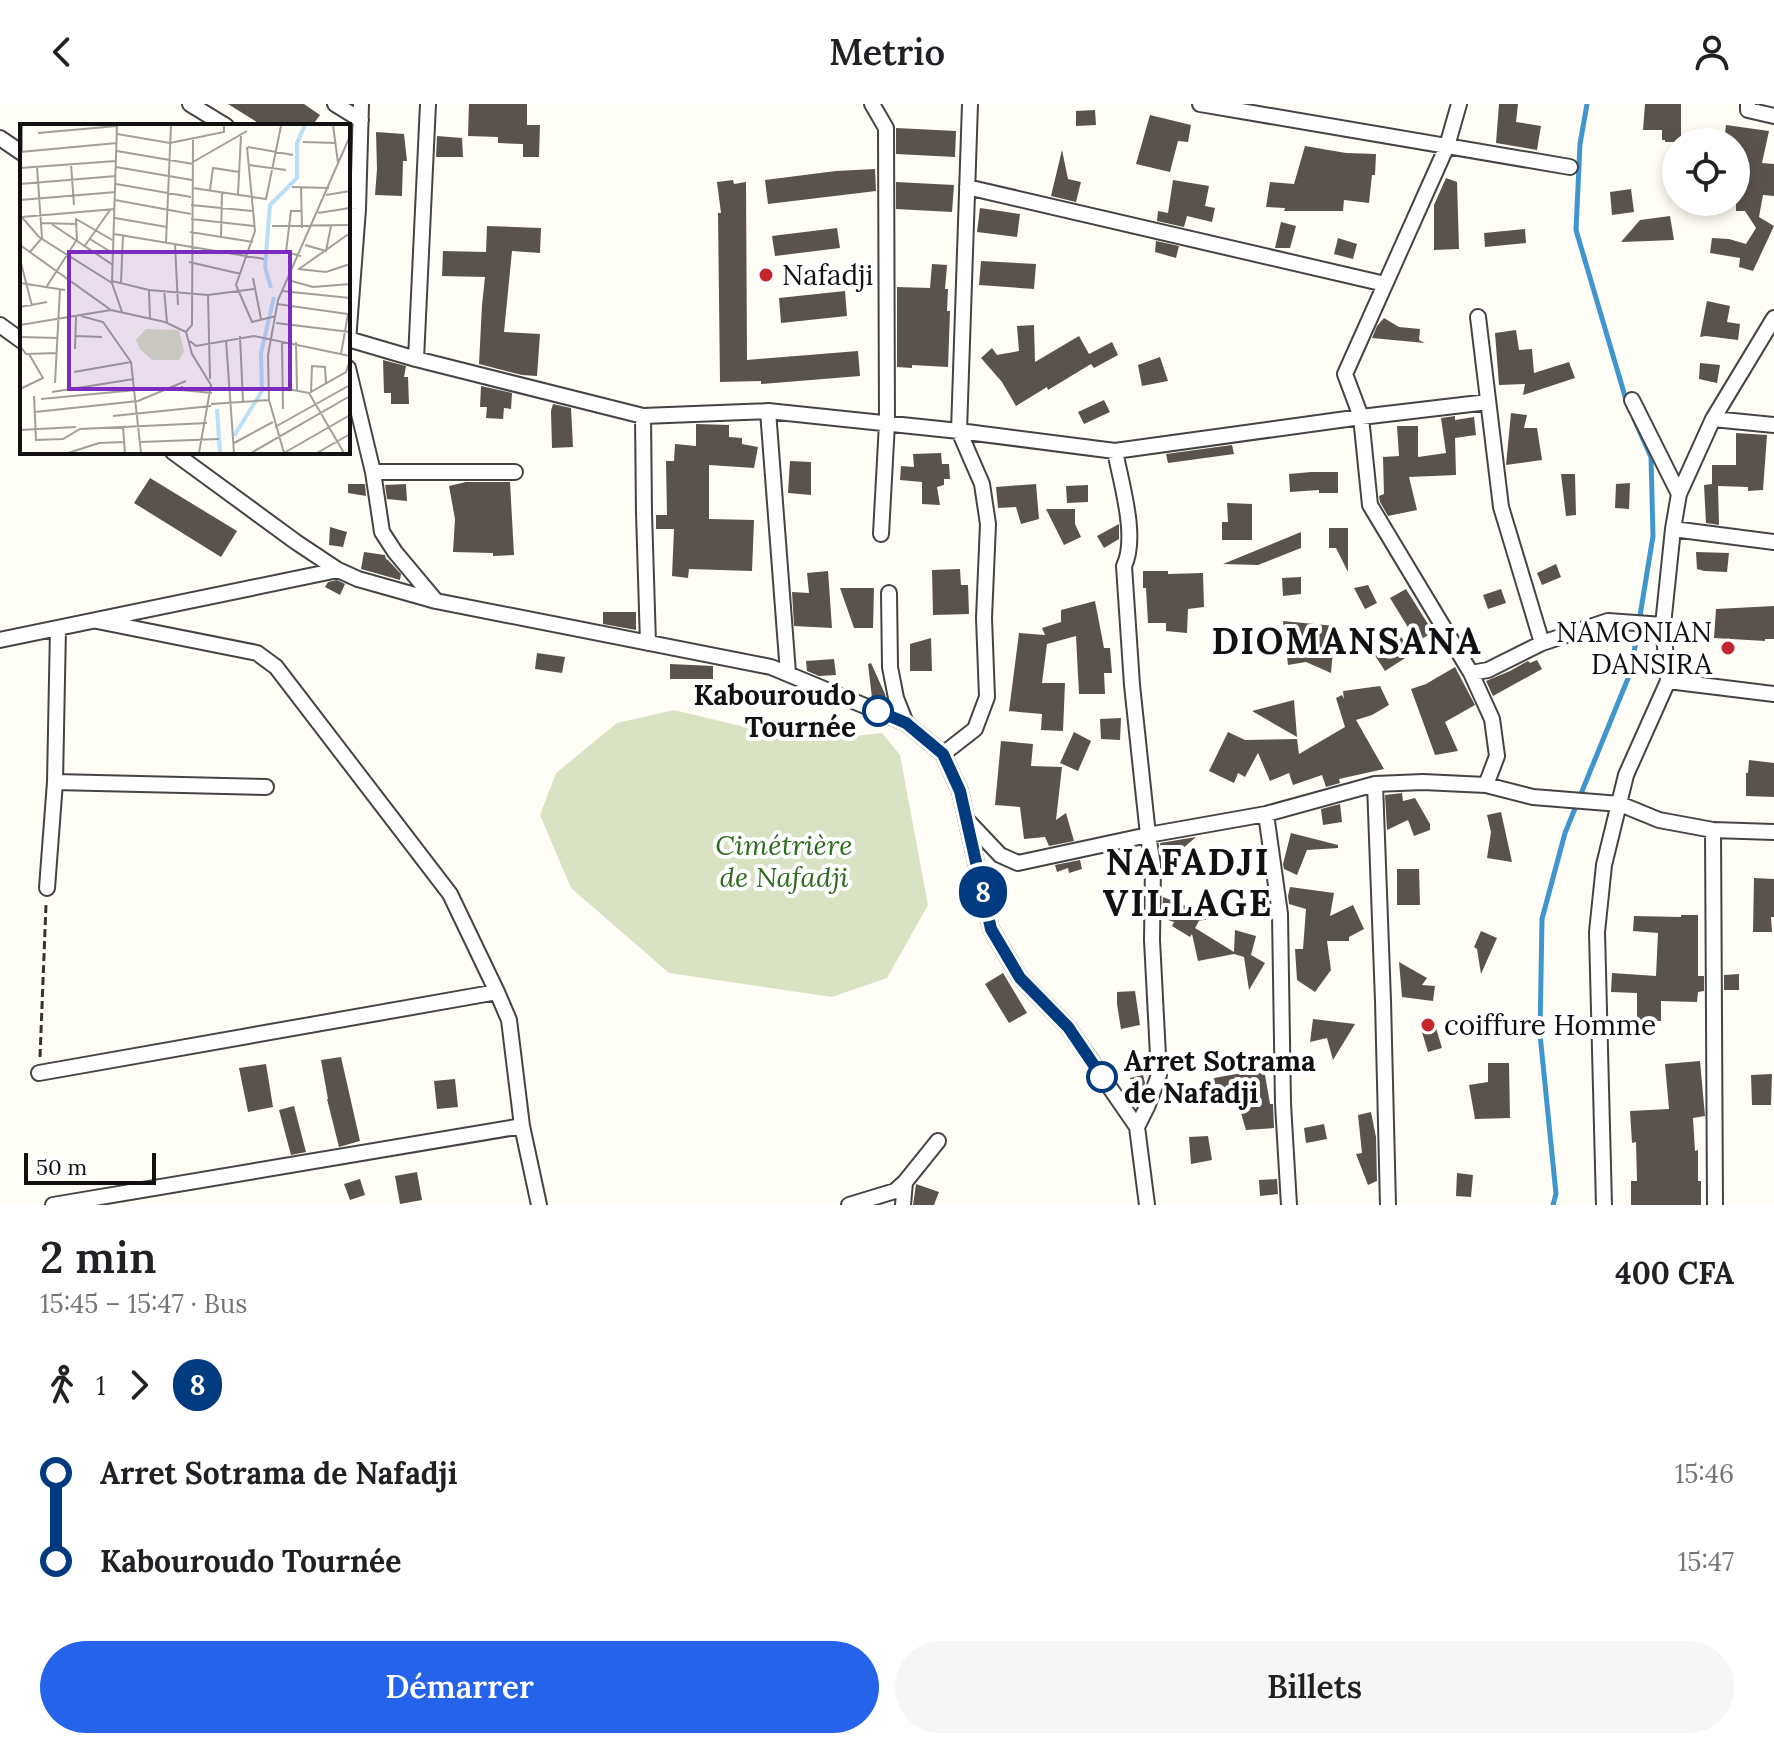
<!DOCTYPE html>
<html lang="fr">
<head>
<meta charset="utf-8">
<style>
  :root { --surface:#fff; --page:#f6f6f6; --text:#202124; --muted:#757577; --accent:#2563eb }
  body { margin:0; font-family:Lora,serif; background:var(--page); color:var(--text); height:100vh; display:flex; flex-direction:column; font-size:30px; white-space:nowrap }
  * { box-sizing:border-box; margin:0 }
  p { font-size:26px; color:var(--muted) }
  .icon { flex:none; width:44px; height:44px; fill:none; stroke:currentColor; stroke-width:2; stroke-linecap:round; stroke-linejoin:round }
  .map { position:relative; height:1101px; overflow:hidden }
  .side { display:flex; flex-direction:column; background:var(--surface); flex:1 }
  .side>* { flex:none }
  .badge { padding:0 16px; border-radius:26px; font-size:28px; line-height:52px }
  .controls { position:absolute; left:1662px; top:24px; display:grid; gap:16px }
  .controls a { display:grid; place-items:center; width:88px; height:88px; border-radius:50%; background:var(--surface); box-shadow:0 4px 12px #0003; font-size:40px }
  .scale { position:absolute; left:24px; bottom:20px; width:132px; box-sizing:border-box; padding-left:8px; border:4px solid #111; border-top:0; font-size:22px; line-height:28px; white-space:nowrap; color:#111; -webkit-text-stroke:6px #fff; paint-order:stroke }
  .map>.badge { position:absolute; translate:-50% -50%; box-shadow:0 0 0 4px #fff }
  .legs { display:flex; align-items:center; gap:12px; height:88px; padding:0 40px; font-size:26px }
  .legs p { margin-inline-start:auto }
  .summary { display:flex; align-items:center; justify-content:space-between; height:136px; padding:0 40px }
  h1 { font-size:44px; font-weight:600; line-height:60px }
  .cta { display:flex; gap:16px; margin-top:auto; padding:16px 40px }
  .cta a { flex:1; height:92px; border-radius:48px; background:var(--accent); color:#fff; font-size:32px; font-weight:600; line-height:92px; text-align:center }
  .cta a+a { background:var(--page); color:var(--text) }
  ul { padding:0 40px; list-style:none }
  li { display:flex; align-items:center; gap:28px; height:88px; font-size:30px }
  li i { display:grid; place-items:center; width:12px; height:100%; margin:0 10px; background:currentColor }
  li i::after { content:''; width:20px; height:20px; margin:-10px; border:6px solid; border-radius:50%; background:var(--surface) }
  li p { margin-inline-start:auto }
  li:first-child i { background:linear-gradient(#0000 50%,currentColor 0) }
  li:last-child i { background:linear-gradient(currentColor 50%,#0000 0) }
  header { display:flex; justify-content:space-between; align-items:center; height:104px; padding:0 40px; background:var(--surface); font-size:36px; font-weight:600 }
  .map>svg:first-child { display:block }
</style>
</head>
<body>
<header><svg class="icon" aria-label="back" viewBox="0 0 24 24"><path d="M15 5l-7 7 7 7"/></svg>Metrio<svg class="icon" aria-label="person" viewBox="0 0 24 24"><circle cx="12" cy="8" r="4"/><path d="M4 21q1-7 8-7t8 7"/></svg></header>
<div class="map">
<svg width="1774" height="1101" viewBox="0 0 1774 1101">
  <rect width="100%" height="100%" fill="#fffdf5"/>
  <path fill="#d9e3c4" d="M674,606L741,622L828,635L882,629L900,651L928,801L887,874L832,893L669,869L571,784L540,711L556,669L617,619Z"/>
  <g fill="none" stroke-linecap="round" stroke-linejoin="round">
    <path stroke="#3f96cf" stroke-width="5" d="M1587,0L1580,40L1576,126L1627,299
      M1553,1101L1556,1090L1540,930L1542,815L1565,729L1631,567L1653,432L1651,353L1634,315"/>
  </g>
  <path fill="#5a524d" d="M228,0H304L320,11L312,22H263Z
    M469,0H527V21H540L539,53H523V40L498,39V33L468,32Z
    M1499,0H1518L1516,18L1541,22L1537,46L1496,39Z
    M1645,0H1681V38H1665V36H1662V26H1643Z
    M1095,6L1096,21L1076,22V7Z
    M1150,11L1191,21L1188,38L1178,37L1170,68L1136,60Z
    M1726,21L1769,27L1762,59L1774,60V92L1763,91L1759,113L1774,122L1753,167L1739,163L1740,154L1710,149L1712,134L1729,135L1746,140L1756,124L1745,107H1736V38H1724Z
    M896,24L956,27L955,53L896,50Z
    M376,28L404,30L407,57H403L402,92L375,91L377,65Z
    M437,32L462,34L463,53H436Z
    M1305,42L1346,49L1376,50L1375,71H1372L1369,99L1344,96L1343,107H1284L1285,104L1266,103L1270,78L1294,80Z
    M1062,46L1068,75L1081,78L1076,98L1051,92Z
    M875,65L876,87L768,100L765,76L836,67Z
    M1446,74L1457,78L1459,145L1434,146V101Z
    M733,76L734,80L746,78L747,256L858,247L860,272L761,280V277L720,278L718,109H721L717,78Z
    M1173,76L1209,82L1205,102L1215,104L1212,118L1187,112L1184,123L1157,117L1158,107L1168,109Z
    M896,78L954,81L952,108L896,105Z
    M1631,85L1634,108L1612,111L1610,88Z
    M980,104L1020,110L1017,133L977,128Z
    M1670,112L1674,136L1621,138L1640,116Z
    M1281,118L1296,122L1290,144H1275Z
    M487,122L541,124L540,149L512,147L504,228L540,230L537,272L522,271L479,260L482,201L485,173L442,172L443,147L486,148Z
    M837,124L840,144L775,152L772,132Z
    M1525,125L1526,139L1485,143L1484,129Z
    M1338,134L1357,140L1353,155L1334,150Z
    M1156,137L1179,142L1176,154L1155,148Z
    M981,157L1036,160L1034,185L979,181Z
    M932,160L947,161L945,185H948L947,207H950L948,263L912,261V264L897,263V183L930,184Z
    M845,187L847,212L781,219L779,194Z
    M1707,197L1730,202L1727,218L1740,220L1738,236L1706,232L1700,233Z
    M1384,214L1399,223L1420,225L1419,236L1425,239L1372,234L1377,222Z
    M1034,221L1035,258L1079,232L1089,250L1112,238L1118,251L1094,264L1091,260L1048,286L1047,283L1016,302L1002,278L981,254L992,244L997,251L1019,247L1017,222Z
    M1516,226L1519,246L1532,245L1534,269L1569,258L1575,274L1523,291L1525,280L1499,281L1495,229Z
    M1160,253L1168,277L1142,282L1138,261Z
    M383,256L406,262L404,273H408L409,300H391V289H384Z
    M1700,259L1720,261L1717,279L1699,275Z
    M481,282L512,289L511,305L504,304L503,315L486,314L487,303H480Z
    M1104,296L1110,308L1084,320L1078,308Z
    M553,300L571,304L573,343L552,344L551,307Z
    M1511,309L1527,311L1524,324H1537L1542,356L1506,361Z
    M1455,312V316L1474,313L1476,331L1455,334L1456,371L1409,373L1417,406L1388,412L1380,398L1379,392L1384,390L1383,353L1399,352L1397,322H1418V353L1446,349L1441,314Z
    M696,320L729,321V333L742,334V340L758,343L754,364L709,361V415L754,416L752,467L689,465L688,474L672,472L674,425H656V411H667L666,357H674L675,340L696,342Z
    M1736,329L1767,331L1763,386L1748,387V383L1718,382L1719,421L1706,419L1704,381L1712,380V361H1736Z
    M1232,341L1234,350L1168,359L1166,350Z
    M941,349L942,360H949L950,375H944V381L937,383L940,401L922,400V378L900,376L901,362L914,363L913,350Z
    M790,357L811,358V391L788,389Z
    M1311,368H1338V389H1319V386L1290,388L1289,370Z
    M1561,370H1575L1576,411L1566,412Z
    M150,374L237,427L221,453L134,399Z
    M466,378H510L514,451L493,452V449L453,448L455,415L449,382Z
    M1630,379L1629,405L1615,404L1616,380Z
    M348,380H365L366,392L348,389Z
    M406,380L407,397L387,395L385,381Z
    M1036,380L1039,415L1021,420L1016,403L998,404L996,383Z
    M1088,381V398L1067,399L1066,382Z
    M1227,399L1252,400V436H1222V418H1228Z
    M1046,405H1075V420L1081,433L1064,441Z
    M1119,420V435L1104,444L1097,432Z
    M330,423L347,428L343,443L329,441Z
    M1329,424H1348V468L1336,444H1329Z
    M1301,428V444L1258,461L1223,460Z
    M364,448L385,451L386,455L388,456L401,470L400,476L361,465Z
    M1696,448L1729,449L1727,468L1704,467L1697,465Z
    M1556,460L1561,473L1542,481L1537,469Z
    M960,465L961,481H968L969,510L933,511L932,466Z
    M828,467L832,524L794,522L792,488L809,489L807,469Z
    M1143,467H1168V470L1203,469L1204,503L1188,505L1187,529L1166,527V519H1148L1146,484H1143Z
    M1301,473V490L1283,492L1282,474Z
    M337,476L345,480L340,491L325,483L328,478Z
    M1368,481L1377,499L1365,505L1354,484Z
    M840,484H874L873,524H854Z
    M1406,485L1433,528L1417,538L1390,494Z
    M1501,485L1506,499L1488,505L1483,491Z
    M1095,497L1104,544H1110L1112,569H1104L1105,590H1079L1076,532L1047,540L1042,579H1065L1063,627L1041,626L1042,610L1009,607L1019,529L1045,531L1042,524L1061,518V506Z
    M1774,502V535H1765V537L1714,534L1716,505Z
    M603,508H636V526L603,520Z
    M1283,517L1335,522L1331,569L1306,558L1288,561Z
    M1401,533L1413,549L1385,567L1374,550Z
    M931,534L932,567H910V540Z
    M537,549L565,553L562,569L535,565Z
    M834,555L836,571L819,572L807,567L806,557Z
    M1537,556L1542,565L1493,592L1486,577L1510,567L1528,557L1530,559Z
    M871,559L885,590L887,598H882L872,594L868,560Z
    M670,560L713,562V575H670Z
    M1455,563L1475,601L1445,618L1458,647L1435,651L1411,585L1426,580Z
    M1380,582L1389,601L1372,611L1356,616L1384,665L1339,675L1340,679L1326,683L1322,671L1293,681L1289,669L1270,677L1258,649L1245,673L1238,669L1234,679L1209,667L1228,628L1245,636L1297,635L1299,650L1345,623L1336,594L1342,591L1344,595L1343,587Z
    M1294,596L1297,633L1252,607Z
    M1121,614L1120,636L1101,635L1100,615Z
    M1074,628L1091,637L1078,667L1060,659Z
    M1001,637L1033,640L1031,662L1062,663L1056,716L1066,709L1074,737L1049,742L1045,733L1024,735L1020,703L995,701Z
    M1749,656L1774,659V693L1746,692V669H1748Z
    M1402,689L1403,697L1415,694L1430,720V726L1414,732L1408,716L1387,726L1385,691Z
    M1340,700L1342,718L1323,721L1321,705Z
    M1501,708L1512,758L1487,754L1491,728L1487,711Z
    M1291,729L1338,741V744L1307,746L1297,771L1284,765L1283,760Z
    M1196,733L1174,752L1162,755L1160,739Z
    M1080,756L1082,765L1069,769L1068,764L1057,768L1055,761Z
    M1397,765H1419L1420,801H1397Z
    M1754,774L1774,775V813H1771L1772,828H1753Z
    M1290,783L1334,789L1330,812L1353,801L1364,825L1349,833V837H1327L1331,866L1315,888L1297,876L1295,845H1303L1306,805L1289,800L1288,792Z
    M1163,793L1216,814L1197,817H1199L1195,824L1234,848L1235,826L1256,832L1251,851L1265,859L1249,886L1244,853L1234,850L1198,857L1192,830L1190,833L1172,822L1174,818L1162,814Z
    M1681,811H1698V872H1704V887L1698,888L1697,898L1661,897V917H1637V889L1611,888L1612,869L1656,872L1658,829L1633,827L1634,812L1681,813Z
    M1481,827L1497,834L1481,870L1477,845L1474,843Z
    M1399,858L1427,874L1422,881L1435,882L1433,897L1402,893Z
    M1003,869L1027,909L1009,919L985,880Z
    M1739,870V886H1724V871Z
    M1135,887L1140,921L1121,925L1117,900V888Z
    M1313,915L1355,920L1333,956L1327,934L1310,938Z
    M1436,924L1442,944L1428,948L1422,928Z
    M341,953L360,1037L339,1043L327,995H328L321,956Z
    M1700,957L1705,1012L1693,1014L1695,1047L1698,1046V1077H1701V1101H1631V1077H1637L1636,1038L1632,1039L1630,1007L1669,1005L1665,960Z
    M1488,959H1509L1510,1014L1475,1015L1469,981L1488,978Z
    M266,960L273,1003L248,1008L239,964Z
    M1264,965L1270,1000H1273L1274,1024L1246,1026L1235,989L1217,992L1214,974Z
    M1772,970L1771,1001H1752L1751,971Z
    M1143,971L1145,979L1143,986L1134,988L1130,974Z
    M455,975L458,1003L437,1005L434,977Z
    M294,1002L306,1048L291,1051L279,1006Z
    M1371,1008L1376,1033L1377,1077L1368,1081L1356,1050L1362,1049L1358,1011Z
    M1324,1020L1327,1035L1306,1039L1304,1024Z
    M1208,1032L1212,1056L1191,1060L1189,1033Z
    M417,1068L422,1096L400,1100L395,1072Z
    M1457,1069L1473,1071L1471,1093L1456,1092Z
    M360,1075L365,1091L350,1096L344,1080Z
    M1277,1075L1278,1090L1260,1092L1259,1076Z
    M916,1080L939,1088L934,1101H913Z"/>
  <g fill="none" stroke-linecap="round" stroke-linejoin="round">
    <g stroke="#444" stroke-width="18">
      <path id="street" d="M190,0L226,22
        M335,0L361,16
        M872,0L886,24L887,319L881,430
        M1200,0L1570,63
        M1459,0L1447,42L1345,270L1361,313L1370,401L1471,569L1488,566L1542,539L1608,517L1663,521
        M1748,0V6L1774,12
        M0,34L22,49
        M967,83L1385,180
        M1478,213L1501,403L1542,539
        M0,221L22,237
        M348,235L416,255L643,312L768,307L959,327L1115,347L1361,313L1488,298
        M348,237L358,105L361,0
        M416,255L428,0
        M348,264L373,368L382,428L395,448L436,497
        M1632,296L1679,390
        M768,307L788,569
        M643,312L644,409L648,539
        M1713,315L1774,321
        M1115,347C1121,379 1138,433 1124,462L1132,581L1148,731L1153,761L1152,836L1159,971L1147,1003L1137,1023
        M173,348L296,438L338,466L358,475L436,497L771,563L906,619L943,650L960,687L991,825L1020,874L1068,923L1137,1023L1147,1101
        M373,368H515
        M1673,425L1774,438
        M889,489L890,563L896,594L906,619
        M97,517L257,549L276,563L450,790L497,888L509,916L522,1022L539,1101
        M0,536L338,466
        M1471,569L1492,615L1497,652L1486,681
        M1668,577L1774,590
        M943,650L975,625L987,593L984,514L988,420L982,380L959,327L970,0
        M55,678L266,683
        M1375,680L1383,897L1388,1101
        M1266,710L1280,810L1283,1000L1289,1101
        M966,715L1000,751L1018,759L1148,731L1266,710L1375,680L1423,678L1486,681L1533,693L1620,700L1659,716L1713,726L1774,728
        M1713,726L1715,1101
        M47,784L55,678L58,524
        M39,969L497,888
        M53,1101L522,1022
        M849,1101L895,1087L905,1078L938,1037
        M903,1101L905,1078
        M1604,1101L1597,828L1604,761L1626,671L1668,577L1663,521L1673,425L1679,390L1713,315L1774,214"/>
    </g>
    <path stroke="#333" stroke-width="3" stroke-dasharray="8 4" stroke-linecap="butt" d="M40,953L46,801"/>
    <use href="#street" stroke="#fff" stroke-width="14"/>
  </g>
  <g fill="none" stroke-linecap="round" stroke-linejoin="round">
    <g stroke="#fff" stroke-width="18">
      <path id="line-1" d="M878,607L906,619L943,650L960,687L991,825L1020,874L1068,923L1102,973"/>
    </g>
    <use href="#line-1" stroke="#003b80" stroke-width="12"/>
  </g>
  <g fill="#c4262e" stroke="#fff" stroke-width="3">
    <circle cx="766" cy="171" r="8"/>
    <circle cx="1728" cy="544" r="8"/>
    <circle cx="1428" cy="921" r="8"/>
  </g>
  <g fill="#fff" stroke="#003b80" stroke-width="4">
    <circle cx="878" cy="607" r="14"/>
    <circle cx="1102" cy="973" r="14"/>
  </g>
  <g text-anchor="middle" stroke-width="8" stroke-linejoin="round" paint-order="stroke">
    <g font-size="28" fill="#111" stroke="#fff" text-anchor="start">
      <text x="782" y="181">Nafadji</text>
      <text x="1712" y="538" text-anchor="end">NAMONIAN<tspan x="1712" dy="32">DANSIRA</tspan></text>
      <text x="1444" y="931">coiffure Homme</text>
    </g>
    <g font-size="28" font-weight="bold" fill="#111" stroke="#fff" text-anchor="end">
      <text x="856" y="601">Kabouroudo<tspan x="856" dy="32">Tournée</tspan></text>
      <text x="1124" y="967" text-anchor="start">Arret Sotrama<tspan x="1124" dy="32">de Nafadji</tspan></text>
    </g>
    <g font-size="28" font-style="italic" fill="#2f6b1f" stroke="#fff">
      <text x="784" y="751">Cimétrière<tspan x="784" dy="32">de Nafadji</tspan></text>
    </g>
    <g font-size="36" font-weight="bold" letter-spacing="2" fill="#111" stroke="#fff">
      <text x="1347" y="550">DIOMANSANA</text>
      <text x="1188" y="771">NAFADJI<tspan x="1188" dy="41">VILLAGE</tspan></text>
    </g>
  </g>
  <g transform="translate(20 20)">
    <rect width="330" height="330" fill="#fffdf5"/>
    <path d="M126,205L159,206L164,227L159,236H132L120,225L116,216Z" fill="#d9e3c4"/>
    <path fill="none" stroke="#b9e0f7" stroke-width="4" d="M251,164L245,143L250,81L277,54V19L285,1M197,285L200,329M214,312L242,267L241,229L254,173"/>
    <path fill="none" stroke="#a09f9a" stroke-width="2" d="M2,1V27M97,1L92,159L102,188M313,1L318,39M18,9L97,2M97,10L150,19L204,8V1M283,18L315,19M227,23L235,107L216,161L232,198L256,192M228,23L273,31M97,27L173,40M0,28L97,19M173,38L227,7M51,40L54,81M229,41L266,46M96,43L172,56M0,44L96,37M0,60L96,52M96,60L171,73M272,63L309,64M281,63L282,104M173,64L246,75L261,2M190,66L193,44L219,48M218,70L221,12M306,71L330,67M0,76L96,68M95,76L171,90M171,81L232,87M298,89L330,84M0,91L19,113L92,159M2,93L95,85M95,94L147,103M171,95L234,102M21,99L56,100M30,99L93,141M252,102L330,101M170,108L233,118M94,110L244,135M201,113L202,68M70,115L94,130M57,117L56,95L94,117M146,119L151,1M155,120L158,181M0,121L91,186L145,198L166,208L172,230L191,261L179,329M285,121L306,127L311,102M64,123L90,86M10,128L22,114L17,43M281,132L266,128L271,87H282M0,135L12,182M169,138L221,150M278,145L306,148L330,140M279,145L330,109M233,154L241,195M268,156L293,163L330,160M92,157L129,166L188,171L234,165M0,159L45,166M101,159L103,111M27,162L56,117M129,166L130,195M144,166L147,198M262,167L330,174M188,171L190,255M257,180L328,190L321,230M0,183L27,178M61,192L83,198L111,238L121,329M256,199L330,208M0,201L91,186M166,208L172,201L173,16M56,212L82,213M220,212L223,278M0,213L38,214M206,216L214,329M170,217L176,222L234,212L330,232M262,218L263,285M276,218L277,267M0,222L6,230L37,229M55,225L56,193M54,248L111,238M35,259L40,165M162,262V266L192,269M262,264L289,269L326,248L330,236M0,265L23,254L9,230M32,268L114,255M291,268L292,242L305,243L306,260M289,269L324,329M14,272L16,316L43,315L60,305L187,299M21,275L116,266M191,280L249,276M15,288L118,277L166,257M93,292L191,282M103,303L105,329M255,303L330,261M0,306L56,303M121,318L199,315M214,319L253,298M48,329L79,319L104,318M231,329L330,272M264,329L249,276L248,231L258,176L330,12M264,329L330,291M297,329L330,310"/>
    <path fill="#7b2cbf" fill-opacity="0.15" stroke="#7b2cbf" stroke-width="4" d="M49,128H270V265H49Z"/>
    <rect width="330" height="330" fill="none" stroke="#111" stroke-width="4"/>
  </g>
</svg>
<div class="controls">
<a><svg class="icon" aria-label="locate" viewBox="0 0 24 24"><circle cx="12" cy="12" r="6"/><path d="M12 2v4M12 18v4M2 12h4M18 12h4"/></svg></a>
</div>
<div class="scale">50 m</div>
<b class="badge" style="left:983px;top:788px;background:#003b80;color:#fff">8</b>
</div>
<section class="side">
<div class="summary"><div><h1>2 min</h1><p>15:45 – 15:47 · Bus</p></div><b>400 CFA</b></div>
<div class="legs"><svg class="icon" aria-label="walk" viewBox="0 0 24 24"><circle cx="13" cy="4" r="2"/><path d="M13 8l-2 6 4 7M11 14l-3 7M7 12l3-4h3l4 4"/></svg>1<svg class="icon" aria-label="forward" viewBox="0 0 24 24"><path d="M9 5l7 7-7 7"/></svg><b class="badge" style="background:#003b80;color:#fff">8</b></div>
<ul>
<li><i style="color:#003b80"></i><b>Arret Sotrama de Nafadji</b><p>15:46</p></li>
<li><i style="color:#003b80"></i><b>Kabouroudo Tournée</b><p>15:47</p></li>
</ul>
<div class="cta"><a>Démarrer</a><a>Billets</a></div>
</section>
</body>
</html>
